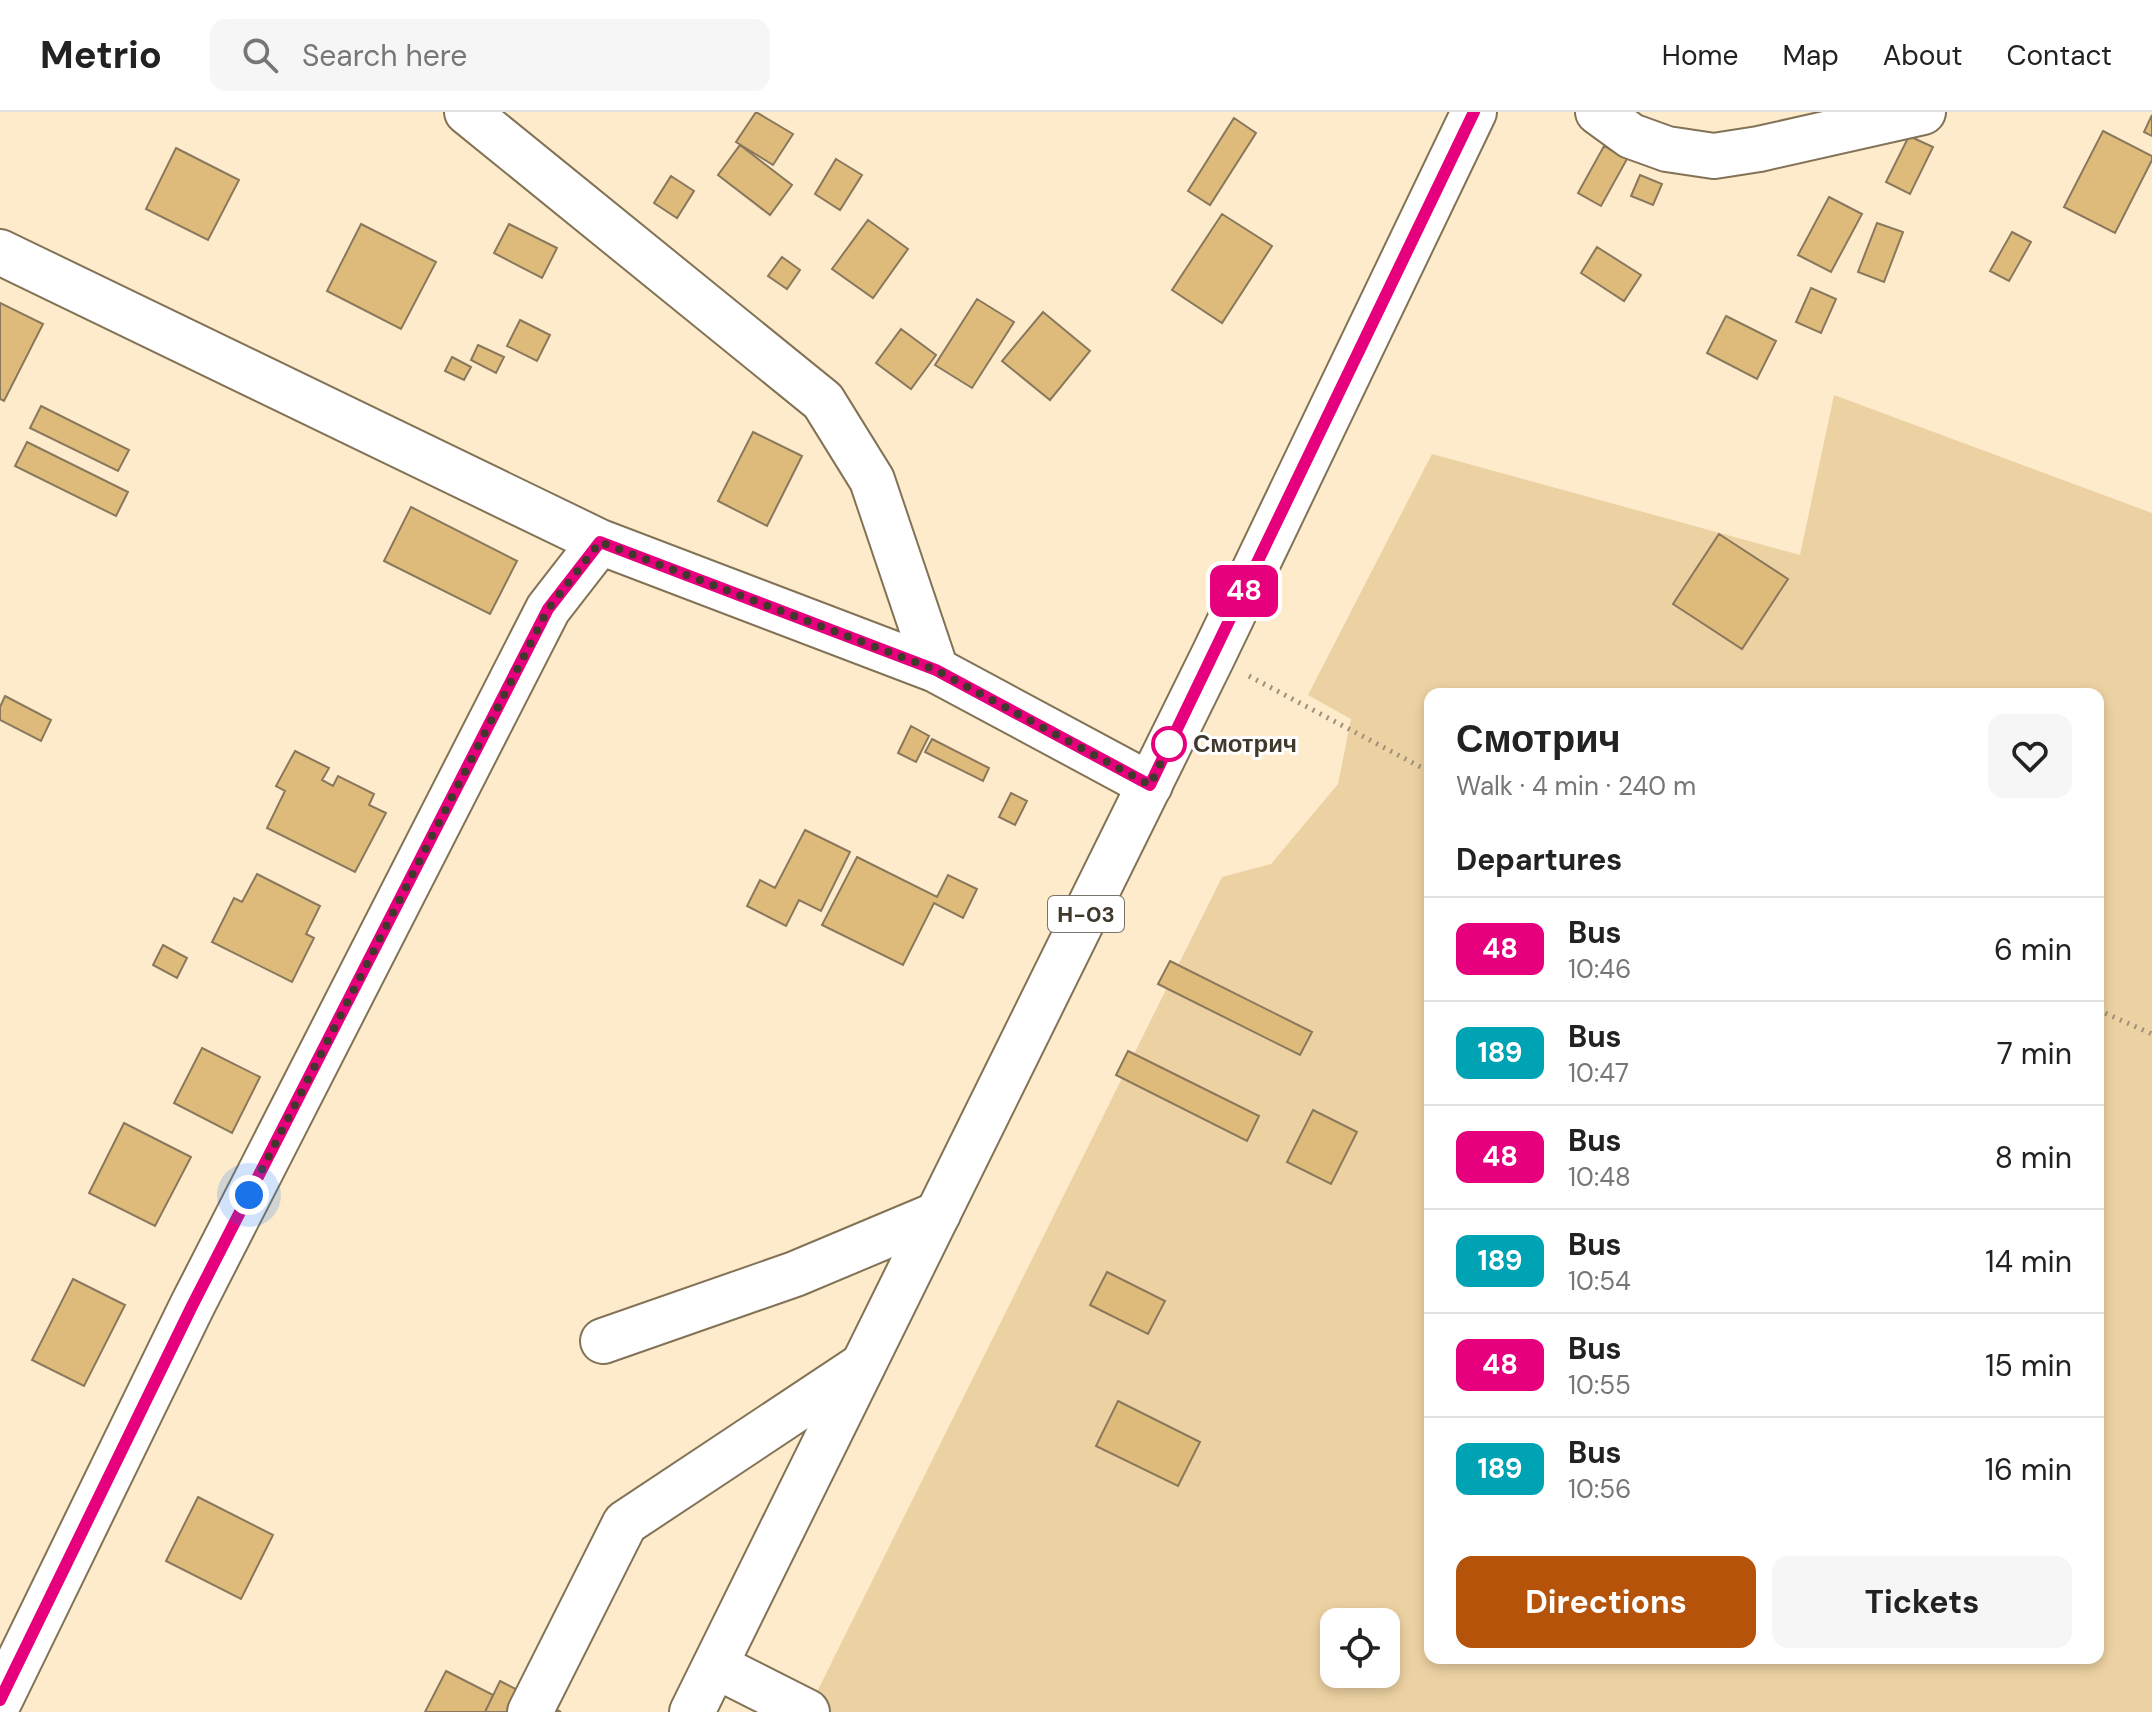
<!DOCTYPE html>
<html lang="en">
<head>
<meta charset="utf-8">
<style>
  :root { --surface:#fff; --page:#f6f6f6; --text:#222; --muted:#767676; --line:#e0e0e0; --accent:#b45309 }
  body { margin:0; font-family:"DM Sans",sans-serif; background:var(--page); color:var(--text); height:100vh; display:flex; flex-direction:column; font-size:30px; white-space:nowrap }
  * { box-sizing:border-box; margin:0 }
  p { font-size:26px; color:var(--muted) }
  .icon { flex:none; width:44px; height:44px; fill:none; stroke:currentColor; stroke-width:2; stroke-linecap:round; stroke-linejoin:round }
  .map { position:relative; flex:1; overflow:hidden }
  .details { position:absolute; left:1424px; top:576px; width:680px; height:976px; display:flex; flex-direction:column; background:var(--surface); border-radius:16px; box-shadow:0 4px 12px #0003 }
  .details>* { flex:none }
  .badge { padding:0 16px; border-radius:12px; font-size:28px; line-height:52px }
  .tools { position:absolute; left:1320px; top:1496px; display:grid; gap:16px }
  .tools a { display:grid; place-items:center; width:80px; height:80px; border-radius:16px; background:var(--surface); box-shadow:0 4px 12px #0003; font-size:40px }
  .you { position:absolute; width:40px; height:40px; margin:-20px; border:6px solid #fff; border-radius:50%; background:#1a73e8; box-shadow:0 0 0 12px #1a73e833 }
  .map>.badge { position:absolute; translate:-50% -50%; box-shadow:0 0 0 4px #fff }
  h2 { padding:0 32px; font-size:30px; line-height:72px }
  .round { display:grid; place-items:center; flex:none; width:84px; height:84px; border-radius:16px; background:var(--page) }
  .head { display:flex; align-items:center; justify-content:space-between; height:136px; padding:0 32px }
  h1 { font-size:38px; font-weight:700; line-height:60px }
  .button { display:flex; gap:16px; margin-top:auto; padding:16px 32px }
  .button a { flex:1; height:92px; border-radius:16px; background:var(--accent); color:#fff; font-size:32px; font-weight:700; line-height:92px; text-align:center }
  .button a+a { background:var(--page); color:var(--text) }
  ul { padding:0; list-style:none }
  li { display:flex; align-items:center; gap:24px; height:104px; padding:0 32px; border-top:2px solid var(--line) }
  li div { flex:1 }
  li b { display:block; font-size:30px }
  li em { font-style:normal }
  li .badge { min-width:88px; font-weight:700; text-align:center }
  header { display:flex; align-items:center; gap:48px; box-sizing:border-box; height:112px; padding:0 40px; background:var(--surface); border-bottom:2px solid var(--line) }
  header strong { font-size:38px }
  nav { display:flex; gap:44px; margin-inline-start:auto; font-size:28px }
  .search { width:560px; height:72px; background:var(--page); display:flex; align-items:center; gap:20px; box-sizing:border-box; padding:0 28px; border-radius:16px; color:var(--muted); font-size:30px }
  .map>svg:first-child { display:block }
</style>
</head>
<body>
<header>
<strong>Metrio</strong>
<div class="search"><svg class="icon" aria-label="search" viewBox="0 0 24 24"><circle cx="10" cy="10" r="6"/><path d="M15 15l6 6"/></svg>Search here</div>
<nav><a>Home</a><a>Map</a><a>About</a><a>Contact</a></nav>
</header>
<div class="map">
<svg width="2152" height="1600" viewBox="0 0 2152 1600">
  <rect width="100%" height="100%" fill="#fdebcc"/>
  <path fill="#ecd1a2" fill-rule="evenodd" d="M1834,283L2152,401V1600H807L1222,765L1271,752L1338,672L1351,607L1308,583L1432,342L1800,443ZM1430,582H2098V1546H1430ZM1334,1510H1386V1562H1334Z"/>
  <path fill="#dfbb7b" stroke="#89785c" stroke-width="2" d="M756,0L793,22L773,53L736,30Z
    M2152,3V24L2144,20Z
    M1234,6L1256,21L1210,93L1188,79Z
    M2103,19L2152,44V48L2115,121L2064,95Z
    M1909,24L1933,35L1910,82L1886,70Z
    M740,33L792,73L770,103L718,63Z
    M1604,34L1627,47L1601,94L1578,81Z
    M176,36L239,68L208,128L146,97Z
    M836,47L862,63L840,98L815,82Z
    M1640,63L1662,72L1653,93L1631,84Z
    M671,64L694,79L677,106L654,91Z
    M1829,85L1862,102L1831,160L1798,143Z
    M1222,102L1272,134L1222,211L1172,178Z
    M868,108L908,137L873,186L832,157Z
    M1877,111L1903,120L1884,170L1858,160Z
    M361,112L436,150L401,217L327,179Z
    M509,112L557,136L542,166L494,141Z
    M2012,120L2031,130L2009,169L1990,159Z
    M1597,135L1641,163L1624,189L1581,161Z
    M782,145L800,158L787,177L768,164Z
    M1811,176L1836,187L1821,221L1796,210Z
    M977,187L1014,210L972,276L935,253Z
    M0,191L43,212L4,289L0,287Z
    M1043,200L1090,239L1050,288L1002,249Z
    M1726,204L1776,229L1757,267L1707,241Z
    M520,208L550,223L537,249L507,234Z
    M901,217L936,243L911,277L876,251Z
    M478,233L504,245L496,261L471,248Z
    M452,245L471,255L464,268L445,259Z
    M41,294L129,338L118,359L30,316Z
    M753,320L802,344L767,414L718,389Z
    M27,330L128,380L116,404L15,354Z
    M411,395L517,449L490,502L384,449Z
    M1719,422L1788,467L1742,537L1673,492Z
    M5,584L51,608L41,629L0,608V595Z
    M911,614L929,624L916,650L898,641Z
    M932,627L989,656L983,669L925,640Z
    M295,639L329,656L322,668L333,674L338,664L374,682L369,693L386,701L355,760L267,716L285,679L276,674Z
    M1011,681L1027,689L1015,713L999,705Z
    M805,718L850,740L821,799L799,788L786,814L747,794L760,768L775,776Z
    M857,745L937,785L948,763L977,777L963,806L934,791L903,853L822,813Z
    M257,762L320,794L306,822L314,826L292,870L212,830L234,786L242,790Z
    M163,833L187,846L177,866L153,853Z
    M1170,849L1312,920L1300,943L1158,872Z
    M202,936L260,965L232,1021L174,991Z
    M1128,939L1259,1004L1247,1029L1116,963Z
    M1313,998L1357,1020L1331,1072L1287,1050Z
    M124,1011L191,1045L155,1114L89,1081Z
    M1107,1160L1165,1189L1148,1222L1090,1193Z
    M73,1167L125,1193L84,1274L32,1248Z
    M1118,1289L1200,1330L1178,1374L1096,1334Z
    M198,1385L273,1423L241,1487L166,1449Z
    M446,1559L493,1583L485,1600H425Z
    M500,1569L561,1600H485Z"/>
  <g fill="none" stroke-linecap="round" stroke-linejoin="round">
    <g stroke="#827256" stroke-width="48">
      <path id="minor" d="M467,0L823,289L872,368L936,558L1150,673
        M1598,0L1631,24L1667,37L1714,44L1759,37L1923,0
        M0,140L600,430L936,558
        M603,1229L795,1162L938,1102
        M716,1554L807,1600
        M0,1588L192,1194L548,497L600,430
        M530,1600L625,1411L863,1253"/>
    </g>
    <g stroke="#827256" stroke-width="48">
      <path id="major" d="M692,1600L1213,544L1474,0"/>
    </g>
    <path stroke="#9c907a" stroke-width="5" stroke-dasharray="2 6" stroke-linecap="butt" d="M1249,564L1430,660
      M2098,898L2152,922"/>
    <use href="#minor" stroke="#fff" stroke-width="44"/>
    <use href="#major" stroke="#fff" stroke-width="44"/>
  </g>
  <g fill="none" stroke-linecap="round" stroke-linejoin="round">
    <g stroke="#fff" stroke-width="18">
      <path id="line" d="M0,1588L192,1194L548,497L600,430L936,558L1150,673L1474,0"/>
    </g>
    <use href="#line" stroke="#e6007e" stroke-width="12"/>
    <path stroke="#40392c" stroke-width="8" stroke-dasharray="0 14.4" d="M249,1083L548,497L600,430L936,558L1150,673L1175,622L1169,632"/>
  </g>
  <circle fill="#fff" stroke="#e6007e" stroke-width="4" cx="1169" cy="632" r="16"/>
  <g text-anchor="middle" stroke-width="6" stroke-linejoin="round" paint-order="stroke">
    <rect fill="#fff" stroke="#79746b" stroke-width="2" x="1048" y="784" width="76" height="36" rx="6"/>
    <g font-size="22" font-weight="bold" fill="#40392c">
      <text x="1086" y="810">Н-03</text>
    </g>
    <g font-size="24" font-weight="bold" fill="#40392c" stroke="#fff" text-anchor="start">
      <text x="1193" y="640">Смотрич</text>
    </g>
  </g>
</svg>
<div class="tools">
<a><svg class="icon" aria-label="locate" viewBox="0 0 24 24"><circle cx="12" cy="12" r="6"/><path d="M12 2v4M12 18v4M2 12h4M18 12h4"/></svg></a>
</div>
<div class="you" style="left:249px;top:1083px"></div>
<b class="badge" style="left:1244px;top:479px;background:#e6007e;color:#fff">48</b>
<section class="details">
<div class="head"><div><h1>Смотрич</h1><p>Walk · 4 min · 240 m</p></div><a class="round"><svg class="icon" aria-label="heart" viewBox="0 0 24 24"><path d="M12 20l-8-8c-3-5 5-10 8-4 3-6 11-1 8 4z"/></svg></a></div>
<h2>Departures</h2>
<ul>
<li><span class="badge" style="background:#e6007e;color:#fff">48</span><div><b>Bus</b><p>10:46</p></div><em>6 min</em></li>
<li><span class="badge" style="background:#00a3b4;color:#fff">189</span><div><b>Bus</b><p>10:47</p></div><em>7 min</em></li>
<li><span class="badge" style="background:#e6007e;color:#fff">48</span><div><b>Bus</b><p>10:48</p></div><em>8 min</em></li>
<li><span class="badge" style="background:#00a3b4;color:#fff">189</span><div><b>Bus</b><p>10:54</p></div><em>14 min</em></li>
<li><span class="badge" style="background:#e6007e;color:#fff">48</span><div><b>Bus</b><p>10:55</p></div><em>15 min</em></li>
<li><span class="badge" style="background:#00a3b4;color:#fff">189</span><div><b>Bus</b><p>10:56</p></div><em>16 min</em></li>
</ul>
<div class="button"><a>Directions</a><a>Tickets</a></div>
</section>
</div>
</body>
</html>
